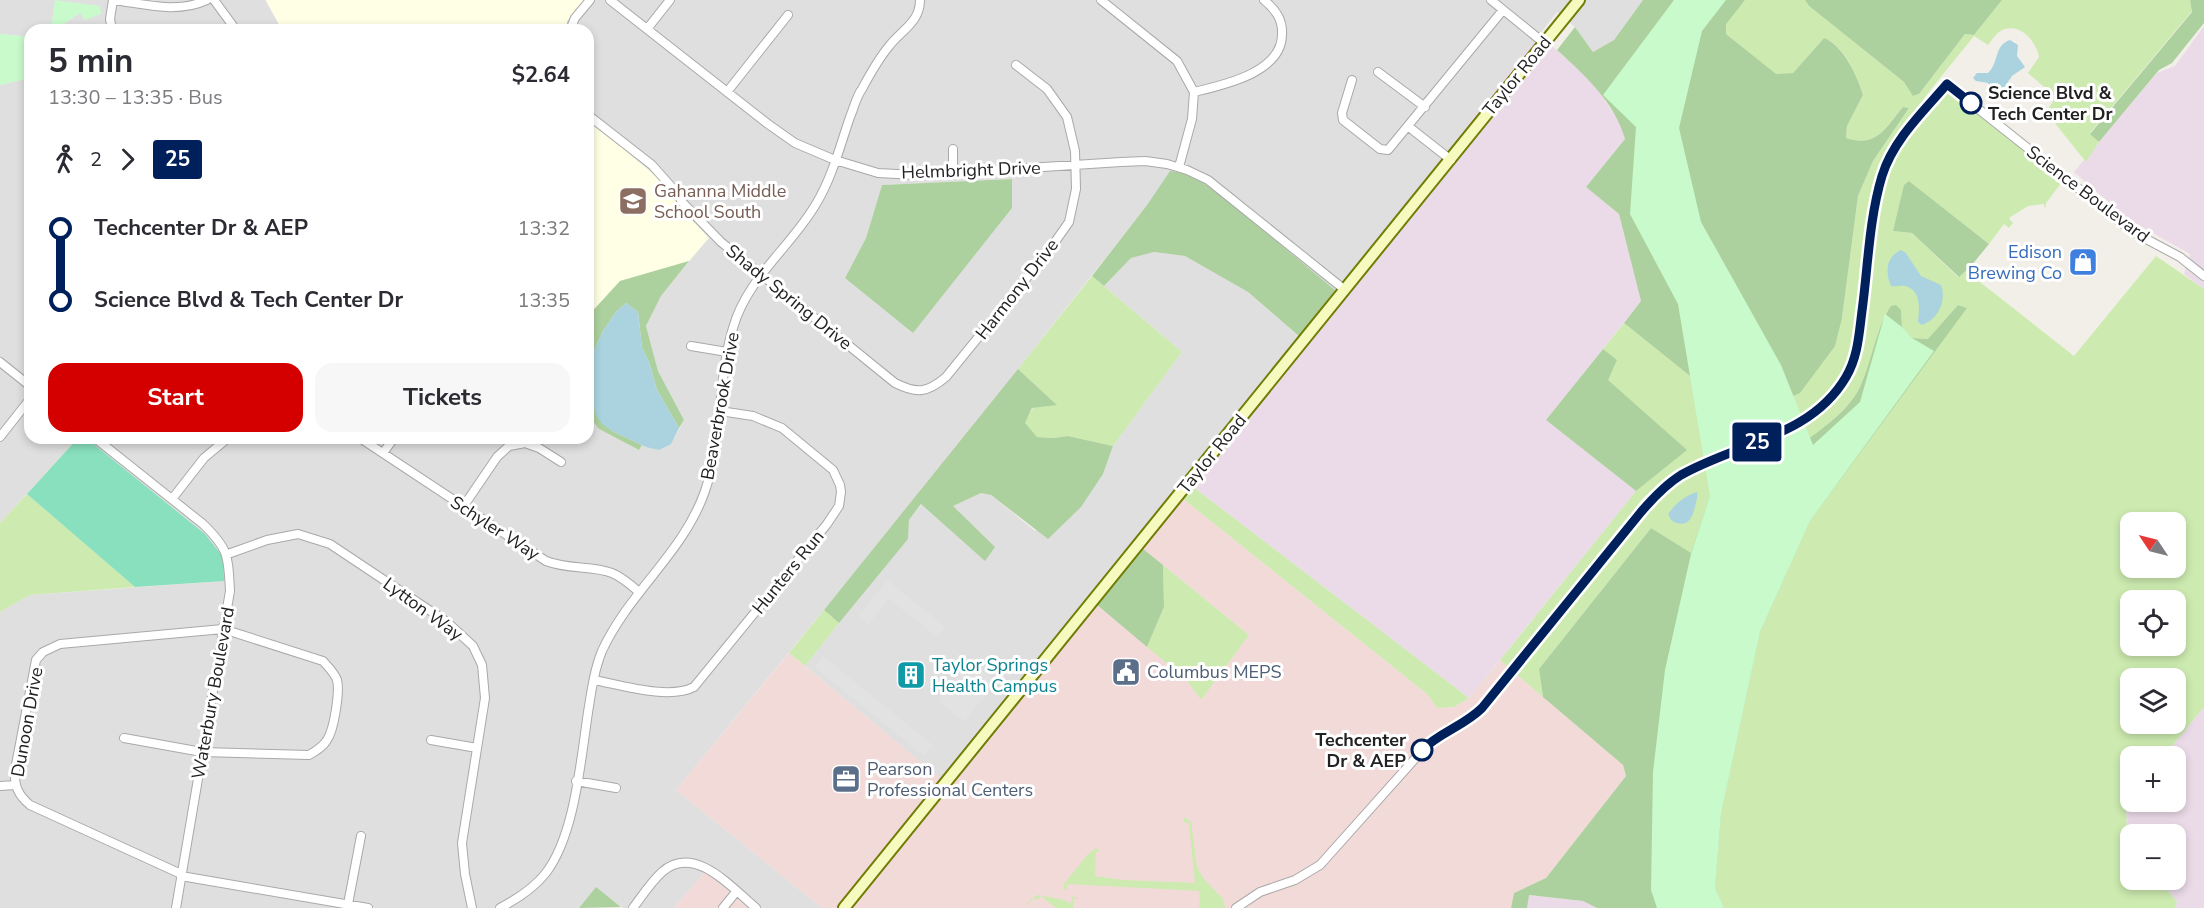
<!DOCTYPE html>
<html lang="en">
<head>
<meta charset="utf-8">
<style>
  :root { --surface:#fff; --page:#f7f7f7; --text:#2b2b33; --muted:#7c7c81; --accent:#d40000 }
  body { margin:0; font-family:"Nunito Sans",sans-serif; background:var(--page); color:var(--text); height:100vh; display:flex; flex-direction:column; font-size:22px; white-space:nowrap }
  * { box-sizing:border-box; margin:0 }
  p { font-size:20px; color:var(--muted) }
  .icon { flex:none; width:33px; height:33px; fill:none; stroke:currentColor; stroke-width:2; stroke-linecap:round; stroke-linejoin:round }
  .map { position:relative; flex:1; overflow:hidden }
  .drawer { position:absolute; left:24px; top:24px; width:570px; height:420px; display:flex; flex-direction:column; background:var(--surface); border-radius:18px; box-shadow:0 3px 9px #0003 }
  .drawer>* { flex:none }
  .badge { padding:0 12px; border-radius:4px; font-size:21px; line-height:39px }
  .needle { width:39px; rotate:305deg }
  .buttons { position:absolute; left:2120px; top:512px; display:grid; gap:12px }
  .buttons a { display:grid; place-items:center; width:66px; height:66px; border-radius:12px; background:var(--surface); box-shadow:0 3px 9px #0003; font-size:30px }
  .map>.badge { position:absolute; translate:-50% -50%; box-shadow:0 0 0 3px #fff }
  .legs { display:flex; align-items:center; gap:9px; height:66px; padding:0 24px; font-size:20px }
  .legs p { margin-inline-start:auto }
  .headline { display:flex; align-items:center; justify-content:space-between; height:102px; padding:0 24px }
  h1 { font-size:33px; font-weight:700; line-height:45px }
  .action { display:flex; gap:12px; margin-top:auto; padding:12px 24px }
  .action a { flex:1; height:69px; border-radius:18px; background:var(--accent); color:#fff; font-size:24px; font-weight:700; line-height:69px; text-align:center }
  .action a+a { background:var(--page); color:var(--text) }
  ul { padding:0 24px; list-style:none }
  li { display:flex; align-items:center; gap:21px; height:72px; font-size:22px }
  li i { display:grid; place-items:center; width:9px; height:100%; margin:0 8px; background:currentColor }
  li i::after { content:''; width:15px; height:15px; margin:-8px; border:4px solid; border-radius:50%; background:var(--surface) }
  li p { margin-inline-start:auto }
  li:first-child i { background:linear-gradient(#0000 50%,currentColor 0) }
  li:last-child i { background:linear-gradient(currentColor 50%,#0000 0) }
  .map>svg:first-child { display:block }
</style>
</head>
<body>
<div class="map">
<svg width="2204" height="908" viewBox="0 0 2204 908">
  <rect width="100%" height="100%" fill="#f2efe9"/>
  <path fill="#e0dfdf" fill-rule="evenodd" d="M0,0H265L282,30H62V25L80,13L100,14L55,1L51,30H30V37L0,34Z
    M584,0H1643L1614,40L1593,52L1575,27L1557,12L1398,214L1335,290L1224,199L1202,183L1179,173L1170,172L1147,205L929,482L676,790L822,908H748L705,872L674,908H623L596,888L579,908H0V612L30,595L224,581L205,534L86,438H588V415L599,429L639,450L642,445L659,450L675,437L684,420L658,371L646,326L661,296L708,238L690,218L665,184L588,119V30H566L567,21ZM1012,179L845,278L866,238L882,185Z
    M30,78V438H78L0,523V85Z
    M1154,252L1185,256L1248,292L1299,336L1192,486L1142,548L1096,604L1088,599L941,779L805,666L880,571L908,539L909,520L922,504L994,547L952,506L981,493L991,495L1035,531L1103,474L1113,446L1182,352L1104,286L1131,258Z"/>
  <path fill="#f2dad9" d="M1182,498L1427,694L1437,708L1454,707L1469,698L1500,660L1623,765L1626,776L1546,878L1514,893L1511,908H822L676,790L789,653L950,786L1096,604L1186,679L1201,699L1249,635L1142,548Z
    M705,872L748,908H674Z"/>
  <path fill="#ebdbe8" d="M2204,26V289L2184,274L2190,254L2128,219L2074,172L2157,73L2175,66Z
    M1539,34L1594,84L1620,123L1625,139L1586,187L1619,214L1641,301L1546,420L1636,491L1469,698L1192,486L1299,336L1398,214Z
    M2204,707V908H2175L2177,902L2159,879H2175V834H2130V844L2127,840L2126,803L2130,798V801H2175V756H2164Z
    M1528,895L1583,901L1597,908H1527Z"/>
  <path fill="#ffffe5" d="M266,0H584L567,21L566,30H282Z
    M588,119L665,184L690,218L709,238L689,261L620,281L588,316Z"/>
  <path fill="#cdebb0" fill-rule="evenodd" d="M1745,0H1805L1809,6L1904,82L1914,96L1919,94L1965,34L1974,35L2002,0H2190L2192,11L2090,133L2099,142L2086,162L2046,112L2056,97L2028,73L2039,57C2036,42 2022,24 2005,29C1997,31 1993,39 1988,45L1974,36C1938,81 1900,124 1875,176L1853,343C1832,412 1789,424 1728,448C1716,452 1704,456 1693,462C1675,471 1660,484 1644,497L1508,667L1500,660L1636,491L1658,472L1607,380L1616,360L1603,349L1624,323L1690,376L1842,318L1858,196L1873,161L1909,108L1903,107C1884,128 1877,148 1846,138L1847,126L1863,95C1858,77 1843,44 1824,38L1793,73L1776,75L1726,34L1725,24Z
    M1952,93L2062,182L2046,203L2045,210L2044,204L2028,206L2009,218L2013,223L2009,228L2004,224L1989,244L1909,181L1893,231L1912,233L1958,277L1971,266L1976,269L1971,275L2074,356L2156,256L2204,289V707L2164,756H2130V798L2126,803L2127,840L2130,844V879H2159L2177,902L2175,908H1724L1715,888L1721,814L1760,632L1810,521L1966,308L1958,305L1929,339L1912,338L1902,327L1901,310L1885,314C1878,339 1872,367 1859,389C1834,434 1754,471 1710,496L1691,554L1651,528L1539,669L1543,697L1515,673L1646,512L1665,493L1681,481L1805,425L1828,408L1850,378L1859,359L1864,337L1883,190L1892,165L1902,147L1944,95ZM2130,522H2175V567H2130ZM2130,600H2175V645H2130ZM2130,678H2175V723H2130Z
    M1092,276L1182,352L1113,446L1068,436L1054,438L1037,437L1024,423L1033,408L1056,404L1018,369Z
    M1192,486L1469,698L1454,707L1437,708L1427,694L1182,498Z
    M27,494L135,587L30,595L0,612V523Z
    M1163,565L1249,635L1201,700L1186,679L1147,647L1164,607Z
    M824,610L839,623L805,666L789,653Z
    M1185,817L1191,822L1197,867L1204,879L1223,899L1225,908H1199L1200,896L1199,891L1067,884V889L1064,890V884L1087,855L1096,848L1100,851L1096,852L1095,876L1124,880L1195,883L1189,823L1183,822Z
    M1038,895L1065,900L1066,902L1071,903L1072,897H1079L1073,899V908H1056L1041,896L1038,900L1034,898L1023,908L1031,899Z"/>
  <path fill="#add19e" d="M1643,0H1745L1726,24V34L1776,74L1793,73L1824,38C1843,45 1858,77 1863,95L1847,126L1846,138C1877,148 1885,128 1903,107L1909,108L1873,161L1858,196L1842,318L1835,346L1800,393L1715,432L1690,376L1624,323L1641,301L1619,214L1586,187L1625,139C1614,101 1585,76 1557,50L1575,27L1593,52L1614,40Z
    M1805,0H2002L1974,35L1965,34L1919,94L1913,96L1904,82L1809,6Z
    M2190,0H2204V23L2172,63L2159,70L2099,142L2090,134L2192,12Z
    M1170,171C1205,175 1236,209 1263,230C1287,250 1311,270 1335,290L1299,336L1248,292L1185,256L1154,252L1131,258L1104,286L1092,276L1147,205Z
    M1012,179V208L913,333L845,278L866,238L882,185Z
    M1909,181L1989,244L1971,266L1959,277L1912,233L1893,231L1904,185Z
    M689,261L661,296L646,326L658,371L684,420L679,428L657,390L649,362L642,348L638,312L626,303L616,312L603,331L590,360L592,371L591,397L612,431L642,445L639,450L599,429L588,415V316L620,281Z
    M1896,305L1901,310L1902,327L1912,338L1928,339L1958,305L1967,308L1810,521L1760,632L1721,814L1715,888L1724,908H1597L1583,901L1529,895L1527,908H1511L1514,893L1546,878L1626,776L1623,765L1543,697L1539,669L1651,528L1691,553L1710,496C1752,472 1839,431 1860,387C1872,362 1876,328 1891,306Z
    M1603,349L1617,360L1608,380L1687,450L1636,491L1546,420Z
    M1018,369L1057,405L1032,408L1025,423L1037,437L1054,438L1068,436L1113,446L1103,474L1081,507L1048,539L991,495L981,493L953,506L995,547L985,561L921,504L909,520L908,539L839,623L824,610Z
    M1142,548L1163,565L1164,607L1147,647L1096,604Z
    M596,887L621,907L579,908Z"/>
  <path fill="#c8facc" d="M55,0L100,6L101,14L85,20L80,13L62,25V30H51Z
    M1674,0H1726L1702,31L1679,128L1701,222L1781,365L1813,445L1860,402L1885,314L1902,327L1912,338L1934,351L1810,521L1760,632L1721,814L1715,888L1724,908H1657L1651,890L1653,772L1665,670L1691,554L1710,496L1678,304L1630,214L1636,127L1603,95Z
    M0,34L30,37V78L0,85Z"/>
  <path fill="#88e0be" d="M78,438H86L205,534L223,557L224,581L135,587L27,494Z"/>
  <path fill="#e2e2e2" d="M887,580L946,627L937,637L889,599L868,625L858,616Z
    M823,656L933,745L924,756L814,667Z
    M970,661L996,682L964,722L938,701Z"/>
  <path fill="#aad3df" d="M2010,40L2018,45L2017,56L2025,67L2012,76L1999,95H1995L1988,83L1976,81L1973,78L1977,73H1988C1999,63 1994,45 2010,40Z
    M1901,250L1906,253L1921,276L1941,285C1947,300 1938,320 1922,325L1918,322C1919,309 1922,292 1906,286C1902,285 1895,287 1891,286C1885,272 1886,257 1901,250Z
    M626,303L638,312L642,348L649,362L657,390L679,428L671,444L659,450L646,447L612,431L601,423L596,415L591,397L592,371L590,360L603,331L616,312Z
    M1697,492C1698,498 1696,501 1695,507C1692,521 1685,529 1671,520L1668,514C1675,504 1686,495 1697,492Z"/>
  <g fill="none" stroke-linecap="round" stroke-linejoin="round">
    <g stroke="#a9a9a9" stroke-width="10">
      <path id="minor" d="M113,0C145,4 177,14 207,0
        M214,0L236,30
        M610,0L768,124L795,143L835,160L878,173L916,175L1121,162L1145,161L1167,164L1187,170L1208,180L1345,290
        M1101,0L1177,61L1194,92L1192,119L1179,167
        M1491,0L1544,43
        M647,29L670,0
        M112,30L110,19L113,0
        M570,30L575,18L590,0
        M1378,72L1425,107
        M1352,80L1342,113L1343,120L1380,149L1388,150L1503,10
        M727,92L788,15
        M1194,92C1223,85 1281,73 1282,35C1283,20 1276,10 1264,0
        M588,115L652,165L676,192L683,203L721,242L895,383C917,394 927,393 946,377L1050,249L1069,222L1076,189L1075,151L1067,117L1047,89L1016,65
        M1409,127L1451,160
        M953,149V173
        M691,346L727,352
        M0,362L30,386
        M0,437L30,399
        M95,438L203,524C229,549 228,556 230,591L176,908
        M360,438L546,561C569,570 591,565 612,573C622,577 631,585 639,592
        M525,443L539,448L561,462
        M383,453L394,438
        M172,499L204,458L228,438
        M463,507L497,457L509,446L525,443L526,438
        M228,554L267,540L298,534L330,544L447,622L473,646L482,665L485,698L462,843L465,874L472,908
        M594,680C621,685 669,700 694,687L827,524L839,506L841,492L840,485L833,470L782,428L753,416L720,411
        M124,738L202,752L309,755C316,751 323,747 327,740C334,730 340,692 337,680C334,672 328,667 323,661L223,629L60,644L43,652L36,660L15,770C14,786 18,795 30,805L181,874
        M431,740L477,748
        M576,781L616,788
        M0,786L16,785
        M181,876L368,908
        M348,904L361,836
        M500,908C517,899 533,889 545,874C576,835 581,755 589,706C592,687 595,668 602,651C629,592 684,552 705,491C723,439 717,380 733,328C747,278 791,247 816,204C832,178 840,146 850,117C854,108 856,97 862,89C870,74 879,58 890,45C902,30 920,22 920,0
        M633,908C642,896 651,882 662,872C694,843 732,888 756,908
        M723,908L736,892
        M1236,908L1260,892L1295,880L1320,865L1429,743L1475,716L1641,512C1653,498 1665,485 1681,475C1734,445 1805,438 1841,384C1857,361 1859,334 1863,307C1868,264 1870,218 1882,176C1893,140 1923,112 1947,84L2133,232L2180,257L2204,276"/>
    </g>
    <g stroke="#707d05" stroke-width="14">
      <path id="secondary" d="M844,908L1579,0"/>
    </g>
    <use href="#minor" stroke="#fff" stroke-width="8"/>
    <use href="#secondary" stroke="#f7fabf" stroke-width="10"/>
  </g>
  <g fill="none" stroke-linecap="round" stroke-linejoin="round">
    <g stroke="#fff" stroke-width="14">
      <path id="line-1" d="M1422,750C1440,732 1464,726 1482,708L1641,512C1653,498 1665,485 1681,475C1737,443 1811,437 1846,377C1858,357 1859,334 1862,311C1868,267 1869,219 1882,176C1893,140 1923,112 1947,84L1971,103"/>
    </g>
    <use href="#line-1" stroke="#00205b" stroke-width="9"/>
  </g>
  <defs>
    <g id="school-square" transform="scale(1.5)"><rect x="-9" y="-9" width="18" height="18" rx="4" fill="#8d6e63" stroke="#fff"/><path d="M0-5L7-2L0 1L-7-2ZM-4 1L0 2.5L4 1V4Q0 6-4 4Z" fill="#fff"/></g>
    <g id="shop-square" transform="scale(1.5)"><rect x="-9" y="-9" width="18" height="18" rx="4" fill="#3f7fe0" stroke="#fff"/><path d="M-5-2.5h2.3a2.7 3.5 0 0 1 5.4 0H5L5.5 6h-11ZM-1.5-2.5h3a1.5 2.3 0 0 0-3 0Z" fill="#fff"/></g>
    <g id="civic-square" transform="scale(1.5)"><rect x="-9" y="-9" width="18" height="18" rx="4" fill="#5c6f8a" stroke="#fff"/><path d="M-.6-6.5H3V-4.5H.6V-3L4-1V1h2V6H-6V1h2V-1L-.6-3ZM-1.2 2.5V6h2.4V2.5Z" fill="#fff"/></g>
    <g id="building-square" transform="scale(1.5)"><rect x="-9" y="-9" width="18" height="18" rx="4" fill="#0f9aa8" stroke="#fff"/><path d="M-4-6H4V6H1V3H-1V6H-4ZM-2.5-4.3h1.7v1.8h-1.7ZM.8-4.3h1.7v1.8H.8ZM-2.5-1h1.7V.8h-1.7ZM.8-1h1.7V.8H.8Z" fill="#fff"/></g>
    <g id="office-square" transform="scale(1.5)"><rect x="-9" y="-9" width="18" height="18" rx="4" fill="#5c6f8a" stroke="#fff"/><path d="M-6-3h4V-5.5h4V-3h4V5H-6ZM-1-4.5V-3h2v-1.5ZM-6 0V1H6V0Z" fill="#fff"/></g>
  </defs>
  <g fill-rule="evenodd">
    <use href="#school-square" x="633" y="201"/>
    <use href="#shop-square" x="2083" y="262"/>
    <use href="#civic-square" x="1126" y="672"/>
    <use href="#building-square" x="911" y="675"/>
    <use href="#office-square" x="846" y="779"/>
  </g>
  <g fill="#fff" stroke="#00205b" stroke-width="3">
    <circle cx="1971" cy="103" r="10"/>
    <circle cx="1422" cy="750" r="10"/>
  </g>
  <g text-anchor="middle" stroke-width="6" stroke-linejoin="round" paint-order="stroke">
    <g font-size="18" fill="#222" stroke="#fff">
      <text transform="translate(1517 76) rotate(-51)" y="6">Taylor Road</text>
      <text transform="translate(971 170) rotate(-2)" y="6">Helmbright Drive</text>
      <text transform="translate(2088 194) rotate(37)" y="6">Science Boulevard</text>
      <text transform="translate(1017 289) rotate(-52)" y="6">Harmony Drive</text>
      <text transform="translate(789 297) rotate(39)" y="6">Shady Spring Drive</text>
      <text transform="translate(720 406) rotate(-80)" y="6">Beaverbrook Drive</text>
      <text transform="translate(1212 454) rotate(-51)" y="6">Taylor Road</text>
      <text transform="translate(495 528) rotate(33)" y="6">Schyler Way</text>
      <text transform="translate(788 572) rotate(-51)" y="6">Hunters Run</text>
      <text transform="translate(423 609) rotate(36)" y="6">Lytton Way</text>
      <text transform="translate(213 693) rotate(-80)" y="6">Waterbury Boulevard</text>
      <text transform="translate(27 722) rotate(-80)" y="6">Dunoon Drive</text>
    </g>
    <g font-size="18" font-weight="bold" fill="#222" stroke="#fff" text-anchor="start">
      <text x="1988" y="99">Science Blvd &amp;<tspan x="1988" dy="21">Tech Center Dr</tspan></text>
      <text x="1406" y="746" text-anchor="end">Techcenter<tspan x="1406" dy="21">Dr &amp; AEP</tspan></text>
    </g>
    <g font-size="18" fill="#785e54" stroke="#fff" text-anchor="start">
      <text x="654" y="197">Gahanna Middle<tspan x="654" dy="21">School South</tspan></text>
    </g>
    <g font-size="18" fill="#366cbe" stroke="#fff" text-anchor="end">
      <text x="2062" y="258">Edison<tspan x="2062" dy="21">Brewing Co</tspan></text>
    </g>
    <g font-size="18" fill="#0d838f" stroke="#fff" text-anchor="start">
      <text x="932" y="671">Taylor Springs<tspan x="932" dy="21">Health Campus</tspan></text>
    </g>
    <g font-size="18" fill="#4e5e75" stroke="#fff" text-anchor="start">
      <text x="1147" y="678">Columbus MEPS</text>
      <text x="867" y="775">Pearson<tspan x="867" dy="21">Professional Centers</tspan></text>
    </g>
  </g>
</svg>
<div class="buttons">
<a><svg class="needle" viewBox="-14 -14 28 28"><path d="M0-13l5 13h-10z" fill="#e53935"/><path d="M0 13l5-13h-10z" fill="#7c7c81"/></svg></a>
<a><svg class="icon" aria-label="locate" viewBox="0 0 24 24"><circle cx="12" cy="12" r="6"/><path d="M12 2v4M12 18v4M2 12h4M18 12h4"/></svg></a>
<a><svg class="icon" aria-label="layers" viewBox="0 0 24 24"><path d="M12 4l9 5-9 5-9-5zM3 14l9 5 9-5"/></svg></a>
<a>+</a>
<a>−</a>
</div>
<b class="badge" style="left:1757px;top:442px;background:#00205b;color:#fff">25</b>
<section class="drawer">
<div class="headline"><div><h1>5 min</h1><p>13:30 – 13:35 · Bus</p></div><b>$2.64</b></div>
<div class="legs"><svg class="icon" aria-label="walk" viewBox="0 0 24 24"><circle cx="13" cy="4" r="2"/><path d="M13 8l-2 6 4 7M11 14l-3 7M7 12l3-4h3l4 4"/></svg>2<svg class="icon" aria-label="forward" viewBox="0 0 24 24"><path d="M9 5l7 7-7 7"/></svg><b class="badge" style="background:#00205b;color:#fff">25</b></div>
<ul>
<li><i style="color:#00205b"></i><b>Techcenter Dr &amp; AEP</b><p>13:32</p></li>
<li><i style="color:#00205b"></i><b>Science Blvd &amp; Tech Center Dr</b><p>13:35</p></li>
</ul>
<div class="action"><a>Start</a><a>Tickets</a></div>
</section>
</div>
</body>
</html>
